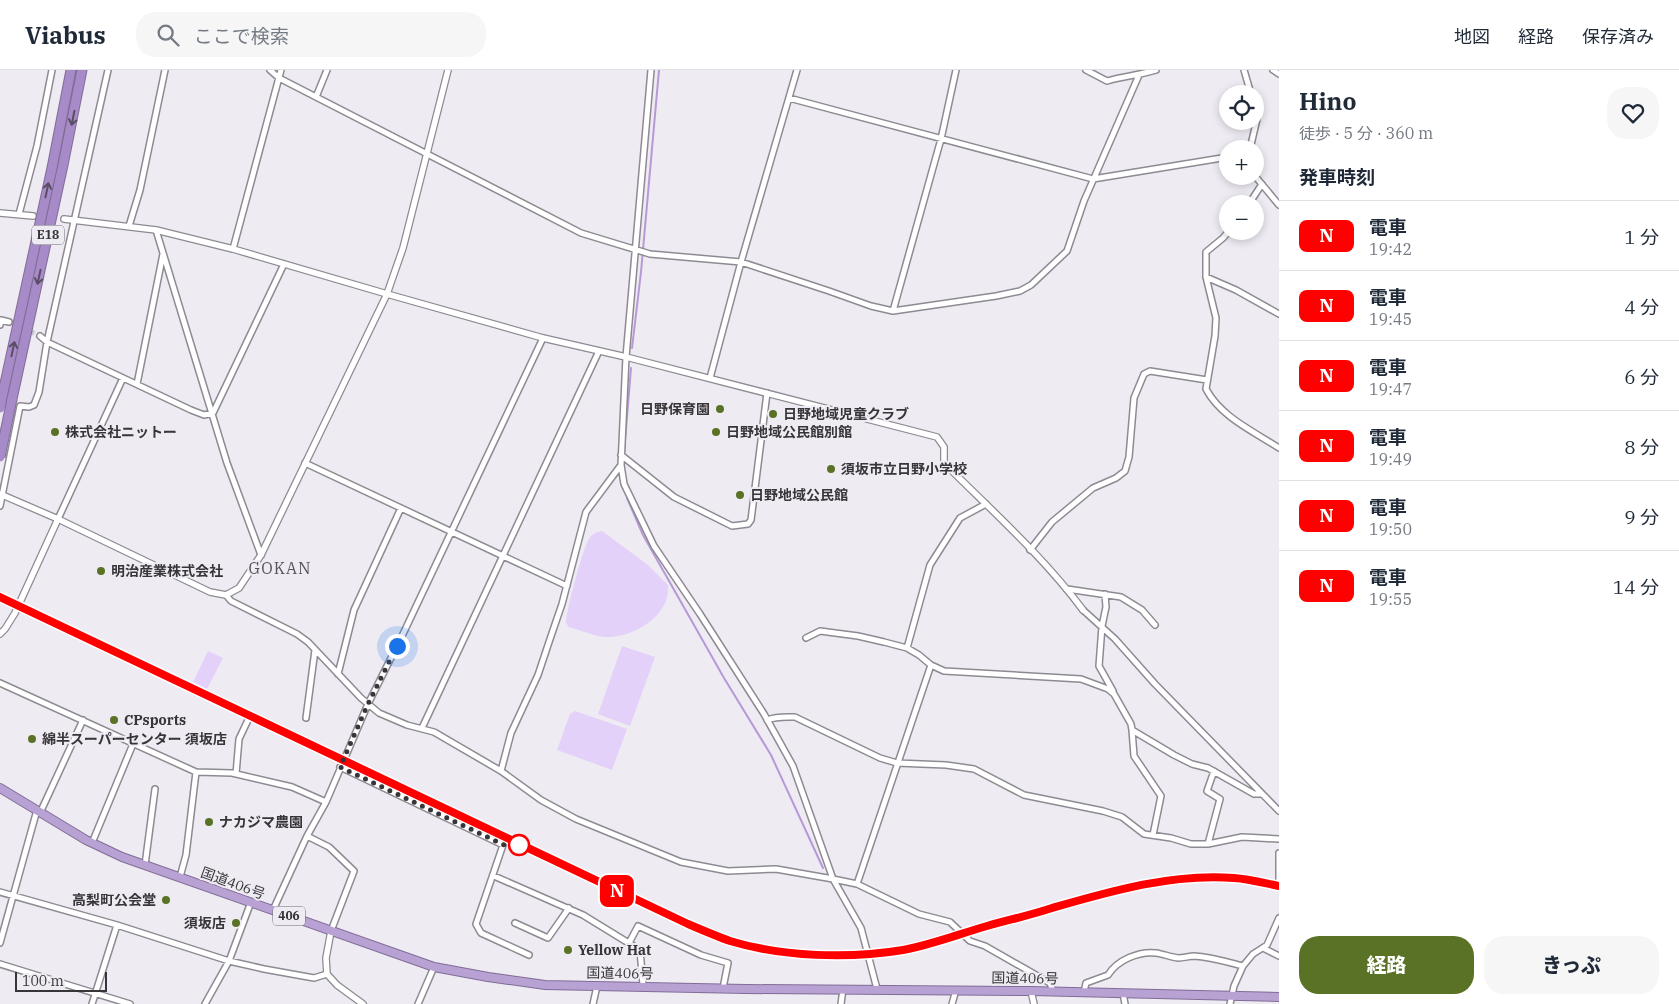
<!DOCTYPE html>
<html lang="ja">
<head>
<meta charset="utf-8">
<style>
  :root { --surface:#fff; --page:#f6f6f7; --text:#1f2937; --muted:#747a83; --line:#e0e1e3; --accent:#597225 }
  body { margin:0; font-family:"IBM Plex Serif","Noto Sans JP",serif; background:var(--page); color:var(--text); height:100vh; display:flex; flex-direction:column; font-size:19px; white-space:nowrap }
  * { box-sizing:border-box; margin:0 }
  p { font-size:16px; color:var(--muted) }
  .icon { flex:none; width:28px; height:28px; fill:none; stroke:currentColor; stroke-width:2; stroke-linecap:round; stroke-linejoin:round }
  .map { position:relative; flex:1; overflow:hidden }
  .sheet { display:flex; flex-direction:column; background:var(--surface); width:400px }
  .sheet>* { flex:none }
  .badge { padding:0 10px; border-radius:8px; font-size:18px; line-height:32px }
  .buttons { position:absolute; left:1219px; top:15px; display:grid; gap:10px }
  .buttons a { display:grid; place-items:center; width:45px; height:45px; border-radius:50%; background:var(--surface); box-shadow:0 2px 8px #0003; font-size:25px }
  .scale { position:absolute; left:15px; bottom:12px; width:92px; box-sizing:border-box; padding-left:5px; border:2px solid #373538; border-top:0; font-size:14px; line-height:18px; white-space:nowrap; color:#373538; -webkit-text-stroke:4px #eeebf3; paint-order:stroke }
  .you { position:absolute; width:25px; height:25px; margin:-12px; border:4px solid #fff; border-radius:50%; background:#1a73e8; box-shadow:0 0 0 8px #1a73e833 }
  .map>.badge { position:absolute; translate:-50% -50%; box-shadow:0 0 0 2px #fff }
  h2 { padding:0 20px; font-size:19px; line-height:45px }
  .round { display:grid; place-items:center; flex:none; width:52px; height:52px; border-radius:20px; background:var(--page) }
  .head { display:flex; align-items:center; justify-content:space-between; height:85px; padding:0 20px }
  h1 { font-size:24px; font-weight:800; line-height:38px }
  .button { display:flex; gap:10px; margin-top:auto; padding:10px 20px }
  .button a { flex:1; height:58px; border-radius:20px; background:var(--accent); color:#fff; font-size:20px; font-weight:800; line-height:58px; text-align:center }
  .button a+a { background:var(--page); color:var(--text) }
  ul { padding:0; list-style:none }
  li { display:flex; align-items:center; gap:15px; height:70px; padding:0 20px; border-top:1px solid var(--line) }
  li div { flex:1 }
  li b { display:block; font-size:19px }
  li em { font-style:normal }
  li .badge { min-width:55px; font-weight:700; text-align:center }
  header { display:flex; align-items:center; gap:30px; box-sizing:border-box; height:70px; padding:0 25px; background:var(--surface); border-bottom:1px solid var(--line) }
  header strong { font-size:24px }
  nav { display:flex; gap:28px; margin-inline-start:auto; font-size:18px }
  .search { width:350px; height:45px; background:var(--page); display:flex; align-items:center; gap:12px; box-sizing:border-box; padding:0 18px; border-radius:20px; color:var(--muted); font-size:19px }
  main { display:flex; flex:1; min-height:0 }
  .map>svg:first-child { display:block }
</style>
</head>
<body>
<header>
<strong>Viabus</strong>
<div class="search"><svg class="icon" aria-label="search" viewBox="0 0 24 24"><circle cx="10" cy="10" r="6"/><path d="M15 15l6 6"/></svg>ここで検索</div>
<nav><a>地図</a><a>経路</a><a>保存済み</a></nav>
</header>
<main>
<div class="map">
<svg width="1279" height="934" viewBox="0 0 1279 934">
  <rect width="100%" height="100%" fill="#eeebf3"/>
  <path fill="#e4d1fa" d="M602,461L648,495L668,515C671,544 637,566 610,567C597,568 581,560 569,557L566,553C566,542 583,478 589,469C592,464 596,462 602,461Z
    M622,576L655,587L630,656L598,644Z
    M208,581L223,588L207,619L193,612Z
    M575,641L627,659L612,700L557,680L570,644Z"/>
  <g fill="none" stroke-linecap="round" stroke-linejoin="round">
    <path stroke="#b699d6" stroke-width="2" d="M632,278L641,202L659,0
      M624,383L631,298
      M627,428L643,465L724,608L771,685L823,798"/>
    <path stroke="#c9c7ce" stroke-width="5" stroke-dasharray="5 2.5" stroke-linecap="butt" d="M16,255L40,266"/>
    <g stroke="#8e8a92" stroke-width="8">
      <path id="minor" d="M270,0L279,8L581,163L650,184L741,192L829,221L871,236L893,241L996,226L1020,221L1031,215L1067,181L1084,131L1139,5
        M651,0L626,287L621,395L624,414L654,476L700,544L764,644L793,696L833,809L861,858L877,919
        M1086,0L1107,11C1124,6 1140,5 1156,0
        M1244,0L1251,24
        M1273,0L1279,4
        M316,27L327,0
        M789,28L1093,109L1228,87
        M1250,79L1257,49L1255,40
        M1255,106L1279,135
        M1249,134L1262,114
        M19,144L37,76L52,0
        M129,156L140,120L165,0
        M156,160L227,393L261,485
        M1229,161L1223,168L1206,182V207L1216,248L1215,266L1206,319C1221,347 1253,361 1279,378
        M233,179L281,0
        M1206,207L1236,220L1279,244
        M893,241L941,69L956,0
        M0,255L1,250L9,252
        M40,266L47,272L191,340L204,345L213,343L284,194
        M710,308L741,192L797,0
        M137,314L163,184
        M621,385L674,427L732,456L748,454L751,450L767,323
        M305,393L567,516
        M0,436L20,336L29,337L34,335L39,322L47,272L108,0
        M58,449L123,308
        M1030,480L1052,452L1093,418L1116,408L1125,401L1129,387L1134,328L1144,304L1150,301L1207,310
        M1067,519L1121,527L1142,540L1155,555
        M1105,524L1106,537L1102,556L1099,596L1113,621
        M226,525L231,531L297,564L308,572L361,628L379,643L407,655L434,662L501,701L541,730L576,749L681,792L728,801L776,799L833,809L857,814L919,844L950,852L970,871L985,876L1050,913L1053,921
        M1083,540L1115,569L1155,614L1279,741
        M806,568L820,561L858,566L884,572L907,578L919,585L931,595L944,601L1081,609L1108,619L1114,624L1131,654L1132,660L1174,685L1192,694L1208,698L1254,724H1261
        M907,578L930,495L960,448L986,434
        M338,604L354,540L401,438
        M0,613L196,702L232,703L292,717L326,732
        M306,648L315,580
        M767,650C777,646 786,647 795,647L880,688L897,693L946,695L974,699L1024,725L1103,741L1122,747L1144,764L1171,768L1191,774H1208L1242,767L1279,769
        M422,658L599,281
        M1132,660L1134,686L1161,726L1153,765
        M340,697L503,775L476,854L481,863L529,885
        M501,701L511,663L538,605L549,572L562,534L586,442L621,395
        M236,704L239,669L248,650
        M40,743L83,650
        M307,766L329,777L354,801L331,861
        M92,773L133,674
        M1208,774L1220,729L1207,721L1214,701
        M1279,783V813
        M145,795L155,719
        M494,806L583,845L640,880L643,915
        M180,807L186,785L196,702
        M857,814L931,595
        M0,822L117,855L229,891L264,899L314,908L327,904
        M273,840L307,766L326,732L368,634L403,564L543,268
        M515,853L548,868L569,838
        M0,873L37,740
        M629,873L638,856L701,885L728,893L723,918
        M1263,878L1279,886
        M0,894L130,934
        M1084,922L1086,913L1108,905C1117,890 1139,881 1156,883C1163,884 1171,887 1178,888C1184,888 1189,886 1194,886C1211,887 1227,892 1243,896
        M1123,923L1125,934
        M92,934L117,855
        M205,934L229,891L251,832
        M418,934L434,897
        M593,934L597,916
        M841,934L843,919
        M952,934L956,920
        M1230,934L1234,916L1243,896L1253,884L1267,875L1279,848"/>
    </g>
    <g stroke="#8e8a92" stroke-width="8">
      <path id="tertiary" d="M0,143L33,146
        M64,149L156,160L233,179L387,224L543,268L626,287L937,367L944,377V393C991,440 1043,486 1083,540
        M0,424L58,449L210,522L226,525L239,518L261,485L387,224L403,178L448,0
        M0,564L5,559L15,543L58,449
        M331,861L326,888L327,904L337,915L363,934
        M1031,921L1034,934"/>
    </g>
    <g stroke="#806c96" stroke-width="10">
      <path id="trunk" d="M0,718L86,770L122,787L434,897L488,907L545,915L746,919L1031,921L1279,927"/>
    </g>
    <g stroke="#806c96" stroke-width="11">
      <path id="motorway" d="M2,327L52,98L71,0
        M12,329L63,95L82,0"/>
    </g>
    <use href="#minor" stroke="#fff" stroke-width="5"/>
    <use href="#tertiary" stroke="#fff" stroke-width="5.5"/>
    <use href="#trunk" stroke="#b8a2d3" stroke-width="8"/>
    <use href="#motorway" stroke="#a78ac8" stroke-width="9"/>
    <g stroke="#545255" stroke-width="4">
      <path id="rail" d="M0,527L688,854L731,871L754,876L806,883L868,884L905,880L1089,827L1132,816L1199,808H1234L1279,816"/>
    </g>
    <use href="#rail" stroke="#eeebf3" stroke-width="2" stroke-dasharray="5.5" stroke-linecap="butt"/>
    <g stroke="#806c96" stroke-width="11" stroke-linecap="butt">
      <path id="motorway-bridge" d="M0,338L2,327
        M0,387L12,329"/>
    </g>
    <use href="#motorway-bridge" stroke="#a78ac8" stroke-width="9"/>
  </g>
  <defs><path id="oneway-shaft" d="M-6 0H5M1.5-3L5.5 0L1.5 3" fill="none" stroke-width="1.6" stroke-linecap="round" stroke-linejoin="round" transform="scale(1.25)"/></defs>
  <g stroke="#594e63">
    <use href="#oneway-shaft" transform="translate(73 48) rotate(101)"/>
    <use href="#oneway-shaft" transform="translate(47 120) rotate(-78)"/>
    <use href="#oneway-shaft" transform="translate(39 207) rotate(102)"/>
    <use href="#oneway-shaft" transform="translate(13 279) rotate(-78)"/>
  </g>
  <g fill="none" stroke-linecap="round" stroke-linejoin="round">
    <g stroke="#fff" stroke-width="11">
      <path id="line" d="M0,527L688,854C702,860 716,866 730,871C783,887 849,889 903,880C931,875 959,864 987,856C1008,850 1031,845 1052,838C1111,821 1173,803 1234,808C1249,809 1264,813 1279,816"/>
    </g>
    <use href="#line" stroke="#f00" stroke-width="8"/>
    <path stroke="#373538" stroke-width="5" stroke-dasharray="0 9" d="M397,576L368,634L340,697L504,775H519"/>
  </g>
  <g fill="#597225" stroke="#eeebf3" stroke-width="2">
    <circle cx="720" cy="339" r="5"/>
    <circle cx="773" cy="344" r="5"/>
    <circle cx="55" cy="362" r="5"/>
    <circle cx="716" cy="362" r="5"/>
    <circle cx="831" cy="399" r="5"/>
    <circle cx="740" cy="425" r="5"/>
    <circle cx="101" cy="501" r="5"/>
    <circle cx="114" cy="650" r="5"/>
    <circle cx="32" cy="669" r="5"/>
    <circle cx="209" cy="752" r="5"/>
    <circle cx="166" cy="830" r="5"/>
    <circle cx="236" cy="853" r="5"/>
    <circle cx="568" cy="880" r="5"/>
  </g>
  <circle fill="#fff" stroke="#f00" stroke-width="2.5" cx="519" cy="775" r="10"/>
  <g text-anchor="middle" stroke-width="4" stroke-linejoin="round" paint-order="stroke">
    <g fill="#eeebf3" stroke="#6e6c70" stroke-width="1">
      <rect x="32" y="155.5" width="32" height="19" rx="4"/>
      <rect x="273" y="836.5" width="32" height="19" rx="4"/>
    </g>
    <g font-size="12" font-weight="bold" fill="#373538">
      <text x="48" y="169">E18</text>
      <text x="289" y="850">406</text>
    </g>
    <g font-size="14" font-weight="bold" fill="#373538" stroke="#eeebf3" text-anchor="start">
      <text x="710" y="344" text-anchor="end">日野保育園</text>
      <text x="783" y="349">日野地域児童クラブ</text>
      <text x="65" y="367">株式会社ニットー</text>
      <text x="726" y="367">日野地域公民館別館</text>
      <text x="841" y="404">須坂市立日野小学校</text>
      <text x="750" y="430">日野地域公民館</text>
      <text x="111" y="506">明治産業株式会社</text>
      <text x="124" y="655">CPsports</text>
      <text x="42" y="674">綿半スーパーセンター 須坂店</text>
      <text x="219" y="757">ナカジマ農園</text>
      <text x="156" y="835" text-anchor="end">高梨町公会堂</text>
      <text x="226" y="858" text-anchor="end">須坂店</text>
      <text x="578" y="885">Yellow Hat</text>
    </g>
    <g font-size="14" fill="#373538" stroke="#eeebf3">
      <text transform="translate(233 813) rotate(20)" y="5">国道406号</text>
      <text transform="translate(620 903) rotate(1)" y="5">国道406号</text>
      <text transform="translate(1025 908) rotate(1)" y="5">国道406号</text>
    </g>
    <g font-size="16" letter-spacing="1" fill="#56535a" stroke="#eeebf3">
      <text x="280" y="504">GOKAN</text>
    </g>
  </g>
</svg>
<div class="buttons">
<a><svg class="icon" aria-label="locate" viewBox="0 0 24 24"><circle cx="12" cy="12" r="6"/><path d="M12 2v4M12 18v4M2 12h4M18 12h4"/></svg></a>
<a>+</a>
<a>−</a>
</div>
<div class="scale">100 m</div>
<div class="you" style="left:397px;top:576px"></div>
<b class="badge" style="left:617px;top:821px;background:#f00;color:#fff">N</b>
</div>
<section class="sheet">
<div class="head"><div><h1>Hino</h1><p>徒歩 · 5 分 · 360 m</p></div><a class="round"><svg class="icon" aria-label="heart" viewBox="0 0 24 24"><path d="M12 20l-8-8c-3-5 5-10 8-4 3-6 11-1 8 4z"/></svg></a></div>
<h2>発車時刻</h2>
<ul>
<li><span class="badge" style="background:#f00;color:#fff">N</span><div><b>電車</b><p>19:42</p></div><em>1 分</em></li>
<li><span class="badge" style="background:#f00;color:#fff">N</span><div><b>電車</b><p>19:45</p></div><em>4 分</em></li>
<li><span class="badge" style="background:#f00;color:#fff">N</span><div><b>電車</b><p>19:47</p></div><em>6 分</em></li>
<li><span class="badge" style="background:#f00;color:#fff">N</span><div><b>電車</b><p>19:49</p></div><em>8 分</em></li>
<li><span class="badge" style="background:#f00;color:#fff">N</span><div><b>電車</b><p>19:50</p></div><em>9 分</em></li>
<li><span class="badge" style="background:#f00;color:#fff">N</span><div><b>電車</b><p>19:55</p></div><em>14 分</em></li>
</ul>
<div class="button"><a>経路</a><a>きっぷ</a></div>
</section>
</main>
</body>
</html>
